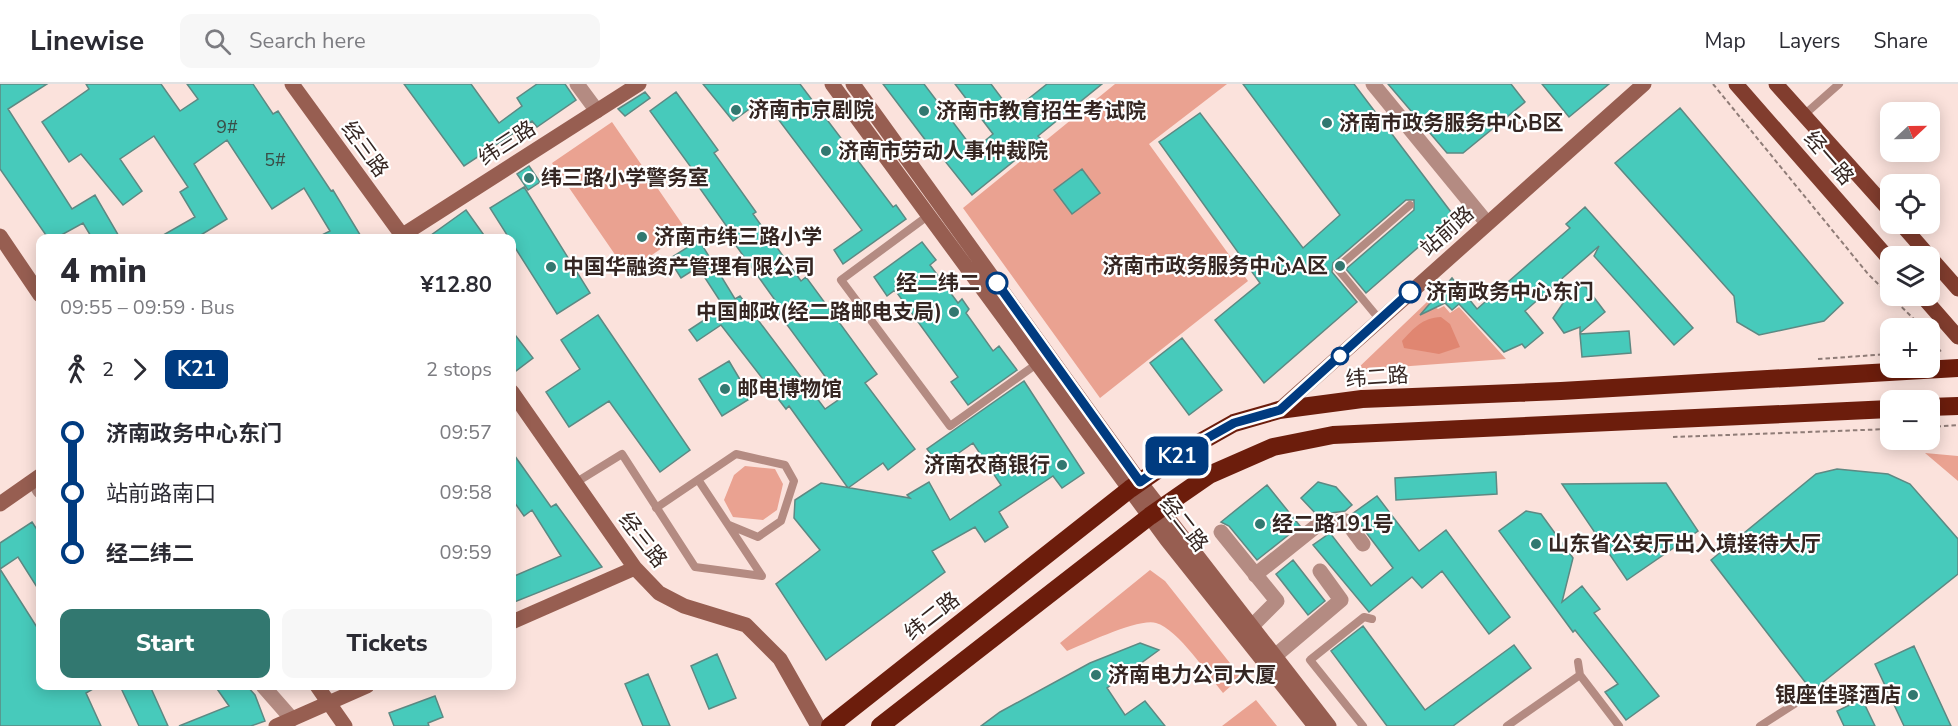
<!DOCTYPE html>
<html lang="en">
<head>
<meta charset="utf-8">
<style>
  :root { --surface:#fff; --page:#f7f7f7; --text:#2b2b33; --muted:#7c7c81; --line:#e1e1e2; --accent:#327870 }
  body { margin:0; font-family:"Nunito Sans","Noto Sans SC",sans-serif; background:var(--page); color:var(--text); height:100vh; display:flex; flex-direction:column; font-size:22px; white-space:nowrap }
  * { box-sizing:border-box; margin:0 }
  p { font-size:20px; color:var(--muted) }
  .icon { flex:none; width:33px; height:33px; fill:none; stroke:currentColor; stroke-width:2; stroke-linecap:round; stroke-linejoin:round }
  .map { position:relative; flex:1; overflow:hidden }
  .side { position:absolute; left:36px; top:150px; width:480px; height:456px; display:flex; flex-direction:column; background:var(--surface); border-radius:12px; box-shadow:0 3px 15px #0003 }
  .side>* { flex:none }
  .badge { padding:0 12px; border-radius:9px; font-size:21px; line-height:39px }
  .needle { width:39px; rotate:68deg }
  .buttons { position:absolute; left:1880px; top:18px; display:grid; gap:12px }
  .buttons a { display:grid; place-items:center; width:60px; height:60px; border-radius:12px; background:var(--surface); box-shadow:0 3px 15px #0003; font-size:30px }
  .map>.badge { position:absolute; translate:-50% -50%; box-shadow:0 0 0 3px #fff }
  .legs { display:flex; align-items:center; gap:9px; height:66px; padding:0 24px; font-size:20px }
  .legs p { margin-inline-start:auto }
  .headline { display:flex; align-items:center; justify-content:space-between; height:102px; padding:0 24px }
  h1 { font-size:33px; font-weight:800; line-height:45px }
  .button { display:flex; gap:12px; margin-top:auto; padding:12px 24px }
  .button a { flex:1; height:69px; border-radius:12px; background:var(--accent); color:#fff; font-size:24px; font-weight:800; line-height:69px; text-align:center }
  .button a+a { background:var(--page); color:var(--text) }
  ul { padding:0 24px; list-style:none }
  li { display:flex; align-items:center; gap:21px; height:60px; font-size:22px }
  li i { display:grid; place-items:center; width:9px; height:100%; margin:0 8px; background:currentColor }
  li i::after { content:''; width:15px; height:15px; margin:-8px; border:4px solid; border-radius:50%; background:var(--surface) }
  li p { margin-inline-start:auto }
  li:first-child i { background:linear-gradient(#0000 50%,currentColor 0) }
  li:last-child i { background:linear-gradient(currentColor 50%,#0000 0) }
  header { display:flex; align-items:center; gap:36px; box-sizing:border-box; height:84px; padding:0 30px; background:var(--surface); border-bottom:2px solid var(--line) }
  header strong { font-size:28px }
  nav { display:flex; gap:33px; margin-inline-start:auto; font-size:21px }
  .search { width:420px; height:54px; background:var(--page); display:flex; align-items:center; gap:15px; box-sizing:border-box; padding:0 21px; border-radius:12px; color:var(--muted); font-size:22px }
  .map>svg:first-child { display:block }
</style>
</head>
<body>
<header>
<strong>Linewise</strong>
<div class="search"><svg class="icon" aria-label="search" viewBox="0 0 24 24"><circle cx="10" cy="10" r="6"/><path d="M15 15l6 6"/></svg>Search here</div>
<nav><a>Map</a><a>Layers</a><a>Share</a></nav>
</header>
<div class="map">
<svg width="1958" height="642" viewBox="0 0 1958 642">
  <rect width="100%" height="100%" fill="#fbe2dc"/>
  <path fill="#eaa291" d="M1115,0H1227L1149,60L1248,197L1100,314L963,124Z
    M612,38L687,147L627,188L552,79Z
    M1427,218L1438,225L1444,222L1450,229L1459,223L1506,275L1356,286Z
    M1925,369L1958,372V397Z
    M745,382L775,385L783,400L777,426L763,436L733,433L724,416L734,391Z
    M1150,486L1165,497L1241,593L1223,609C1208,591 1178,545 1156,539C1139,534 1085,560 1067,567L1060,559Z
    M1256,616L1277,642H1222Z"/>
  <path fill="#e08671" d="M1441,233L1450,240L1460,263L1439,270L1404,264L1402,257C1414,244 1422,234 1441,233Z"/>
  <path fill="#47cabb" stroke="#5d8983" stroke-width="1.5" d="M0,0H47L8,25L72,125L95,111L120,154H92L83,139L56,154H48L0,85Z
    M86,0H161L180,27L198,15L187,0H253L273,30L278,27L331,107L333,106L362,154H316L330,147L304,104L272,125L227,56L194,80L227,135L196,154H158L195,133L180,108L188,103L154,52L120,75L142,107L123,121L81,70L69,78L42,38L89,5Z
    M404,0H471L499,39L522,22L517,14L537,0H565L576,16L537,43L532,37L464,82Z
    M703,0H800L893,123L896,121L906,135L843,180L834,166L862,146L763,15L733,37Z
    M883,0H924L974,66L993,50L955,0H991L1012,28L1047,0H1102L1038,52L1041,55L972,111L941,72L939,74Z
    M1243,0H1354L1454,132L1366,209L1346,185L1414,126V116H1406L1333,179L1332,188L1357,218L1264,299L1215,236L1260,199L1159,58L1200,29L1303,164L1340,131Z
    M1388,0H1511L1525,18L1463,69H1447Z
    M1542,0H1609L1569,33Z
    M645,8L650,14L625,32L618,25Z
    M676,8L718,66L714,69L756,128L753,130L801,197L806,193L877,290L865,299L915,365L888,386L883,379L848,404L789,322L786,325L721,241L697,257L689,246L724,223L698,183L681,194L669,175L699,156L735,215L740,212L825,325L841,314L771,219L775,216L727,149L730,147L689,89L693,86L650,27Z
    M1680,24L1843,219L1824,237L1759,251L1737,238L1734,212L1615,79Z
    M529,82L540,98L528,106L517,90Z
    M1082,85L1100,109L1072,130L1054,106Z
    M524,103L590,209L557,230L490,124Z
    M1585,123L1693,244L1674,261L1594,172L1599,162L1525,227L1543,249L1525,264L1522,260L1504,268L1459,220L1452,226L1445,219L1420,231L1452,194L1477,225L1570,144L1566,140Z
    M466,126L486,154H427Z
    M922,158L936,176L930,181L958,219L962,215L969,225L966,229L993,267L999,262L1017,286L968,321L951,298L958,293L895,206L887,212L874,193Z
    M1576,200L1586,203L1605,228L1580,249V243L1564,249L1553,234Z
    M598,231L690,366L660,388L609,317L569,343L546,308L580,285L561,256Z
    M512,247L533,274L512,290Z
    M1629,247L1631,269L1582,273L1580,250Z
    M1182,254L1222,306L1189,331L1150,279Z
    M729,277L751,314L722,332L699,295Z
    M1024,297L1084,389L1062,404L1053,392L999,428L1008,443L985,458L975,443L932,467L945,488L826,576L776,500L820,466L794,434L795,416L821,399L910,414L907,411L929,398L950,436L1001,401L973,359L940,382L927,365Z
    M512,368L551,423L556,420L602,483L512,519V493L561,472L532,426L524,432L512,415Z
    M1837,385L1888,390L1910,400L1958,455V490L1812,607L1711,476L1816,390Z
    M1496,388L1497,410L1396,416L1395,394Z
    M1318,398L1336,403L1352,421L1345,427L1317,431L1301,414Z
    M1666,399L1698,447L1627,496L1562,400Z
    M1267,401L1300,442L1257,476L1229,442L1221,438Z
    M1377,412L1419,467L1446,446L1510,533L1489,550L1442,487L1422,504L1412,493L1369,528L1313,461L1330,449L1371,502L1393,484L1352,430Z
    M1526,427L1541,430L1573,474L1562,518L1582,502L1600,525L1594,529L1659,612L1626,636L1605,608L1618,600L1575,546L1573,548L1499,447Z
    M32,438L40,450V508L18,473L0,485V459Z
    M1293,476L1325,517L1308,531L1276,490Z
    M0,485L40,548V602H98L86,609L101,642H0Z
    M1363,542L1425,626L1514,561L1531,584L1453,642H1387L1331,567Z
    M1140,559L1159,566L1107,604L1125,631L1145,617L1165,642H981L1000,628L1090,579Z
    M1914,562L1951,642H1904L1875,580Z
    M717,570L736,614L709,625L691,582Z
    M648,590L670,642H643L625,600Z
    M120,602H150L168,642H139Z
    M215,602H247L255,611L265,637L251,642H179L229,622Z
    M435,612L443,633L428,639L429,642H394L389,629Z
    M1862,615L1875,642H1844L1837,627Z"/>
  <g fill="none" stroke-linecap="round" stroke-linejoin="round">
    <path stroke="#8f7c77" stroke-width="2" stroke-dasharray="4.5 3" stroke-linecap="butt" d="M1713,0L1868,190L1923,244
      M1929,252L1942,269
      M1818,275L1890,270
      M1929,343L1958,341
      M1673,353L1890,345"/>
    <path stroke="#b48b82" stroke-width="8" d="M1804,31L1839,0
      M929,131L841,196L950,342L1038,279
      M1380,236L1337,184L1410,121
      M575,399L622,370L695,483L762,492L699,397
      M656,424L736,370L785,381L794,397L781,437L758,453L729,441
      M1580,591L1619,642
      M1363,642L1310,576L1364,533L1372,535
      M1507,642L1580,591L1578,578
      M1760,642L1807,612"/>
    <path stroke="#b48b82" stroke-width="15" d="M577,0L597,27
      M1373,0L1487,139
      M34,397L40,407
      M1221,448L1277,517L1252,542
      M1255,491L1319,440L1346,437L1363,460
      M1275,572L1341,516L1320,487
      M263,602L292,635"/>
    <path stroke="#975e51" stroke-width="15" d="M292,0L404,154
      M832,0L1167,456L1315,642
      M853,0L1140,398L1329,642
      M0,152L40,211
      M398,154L639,0
      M512,308L635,484L659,509L684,522L746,541L780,575L818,642
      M1279,326L1644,0
      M0,420L40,392
      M512,538L635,484
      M317,602L345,642
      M276,642L367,602"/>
    <path stroke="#813d2e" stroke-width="15" d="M1736,0L1890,176
      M1776,0L1890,127
      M1901,140L1958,205
      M1922,212L1958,253"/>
    <path stroke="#6c1d0c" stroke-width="18" d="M1929,323L1958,322
      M830,642L1130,405L1186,366L1234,339L1279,326L1362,315L1561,307L1958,284
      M880,642L1150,432L1209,391L1273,363L1333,351L1890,325"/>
  </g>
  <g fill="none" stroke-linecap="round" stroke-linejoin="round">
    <g stroke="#fff" stroke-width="14">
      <path id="line-1" d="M997,199L1140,398L1186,366L1234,339L1280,326L1410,208"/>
    </g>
    <use href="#line-1" stroke="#003b80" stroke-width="9"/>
  </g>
  <g fill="#327870" stroke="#fff" stroke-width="2">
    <circle cx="736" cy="26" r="6"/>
    <circle cx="924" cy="27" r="6"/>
    <circle cx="1327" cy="39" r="6"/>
    <circle cx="826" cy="67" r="6"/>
    <circle cx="529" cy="94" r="6"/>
    <circle cx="642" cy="153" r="6"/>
    <circle cx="1340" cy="182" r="6"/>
    <circle cx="551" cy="183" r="6"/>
    <circle cx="954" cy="228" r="6"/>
    <circle cx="725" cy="305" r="6"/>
    <circle cx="1062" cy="381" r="6"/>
    <circle cx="1260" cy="440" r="6"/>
    <circle cx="1536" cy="460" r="6"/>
    <circle cx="1096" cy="591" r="6"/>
    <circle cx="1913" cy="611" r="6"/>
  </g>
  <g fill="#fff" stroke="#003b80" stroke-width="3">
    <circle cx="997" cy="199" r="10"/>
    <circle cx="1410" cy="208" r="10"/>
    <circle cx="1340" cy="272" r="8"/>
  </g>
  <g text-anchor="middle" stroke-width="4.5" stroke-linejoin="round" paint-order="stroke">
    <g font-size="18" fill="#3a4f48">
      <text x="227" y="49">9#</text>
      <text x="275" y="82">5#</text>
    </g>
    <g font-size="21" font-weight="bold" fill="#352622" stroke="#fff" text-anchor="start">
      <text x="748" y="33">济南市京剧院</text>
      <text x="936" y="34">济南市教育招生考试院</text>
      <text x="1339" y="46">济南市政务服务中心B区</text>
      <text x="838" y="74">济南市劳动人事仲裁院</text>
      <text x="541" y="101">纬三路小学警务室</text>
      <text x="654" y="160">济南市纬三路小学</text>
      <text x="1328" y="189" text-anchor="end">济南市政务服务中心A区</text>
      <text x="563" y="190">中国华融资产管理有限公司</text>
      <text x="942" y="235" text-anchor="end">中国邮政(经二路邮电支局)</text>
      <text x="737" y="312">邮电博物馆</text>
      <text x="1050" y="388" text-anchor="end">济南农商银行</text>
      <text x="1272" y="447">经二路191号</text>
      <text x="1548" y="467">山东省公安厅出入境接待大厅</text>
      <text x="1108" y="598">济南电力公司大厦</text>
      <text x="1901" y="618" text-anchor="end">银座佳驿酒店</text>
    </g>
    <g font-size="21" fill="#352622" stroke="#fff">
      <text transform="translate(507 59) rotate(-33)" y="7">纬三路</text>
      <text transform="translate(365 65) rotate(54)" y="7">经三路</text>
      <text transform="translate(1829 74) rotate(49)" y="7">经一路</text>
      <text transform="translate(1447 147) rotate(-42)" y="7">站前路</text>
      <text transform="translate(1377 293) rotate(-4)" y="7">纬二路</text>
      <text transform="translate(1184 440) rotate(52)" y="7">经二路</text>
      <text transform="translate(643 456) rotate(52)" y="7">经三路</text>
      <text transform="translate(932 532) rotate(-38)" y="7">纬二路</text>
    </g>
    <g font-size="21" font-weight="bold" fill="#352622" stroke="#fff" text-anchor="end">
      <text x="980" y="206">经二纬二</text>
      <text x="1426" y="215" text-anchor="start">济南政务中心东门</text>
    </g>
  </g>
</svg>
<div class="buttons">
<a><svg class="needle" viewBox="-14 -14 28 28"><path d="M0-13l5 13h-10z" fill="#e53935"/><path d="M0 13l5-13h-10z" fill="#7c7c81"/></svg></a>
<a><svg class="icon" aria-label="locate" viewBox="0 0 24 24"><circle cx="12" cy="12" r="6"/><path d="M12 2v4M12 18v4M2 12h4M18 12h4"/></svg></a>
<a><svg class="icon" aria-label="layers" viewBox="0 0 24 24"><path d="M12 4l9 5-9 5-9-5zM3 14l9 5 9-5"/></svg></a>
<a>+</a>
<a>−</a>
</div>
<b class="badge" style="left:1177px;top:372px;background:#003b80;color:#fff">K21</b>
<section class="side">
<div class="headline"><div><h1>4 min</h1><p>09:55 – 09:59 · Bus</p></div><b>¥12.80</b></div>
<div class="legs"><svg class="icon" aria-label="walk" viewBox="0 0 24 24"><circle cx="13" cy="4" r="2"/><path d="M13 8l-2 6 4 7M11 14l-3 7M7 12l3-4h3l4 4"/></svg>2<svg class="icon" aria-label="forward" viewBox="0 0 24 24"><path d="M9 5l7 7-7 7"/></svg><b class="badge" style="background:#003b80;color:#fff">K21</b><p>2 stops</p></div>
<ul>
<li><i style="color:#003b80"></i><b>济南政务中心东门</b><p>09:57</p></li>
<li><i style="color:#003b80"></i><span>站前路南口</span><p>09:58</p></li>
<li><i style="color:#003b80"></i><b>经二纬二</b><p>09:59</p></li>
</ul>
<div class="button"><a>Start</a><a>Tickets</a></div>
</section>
</div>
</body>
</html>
